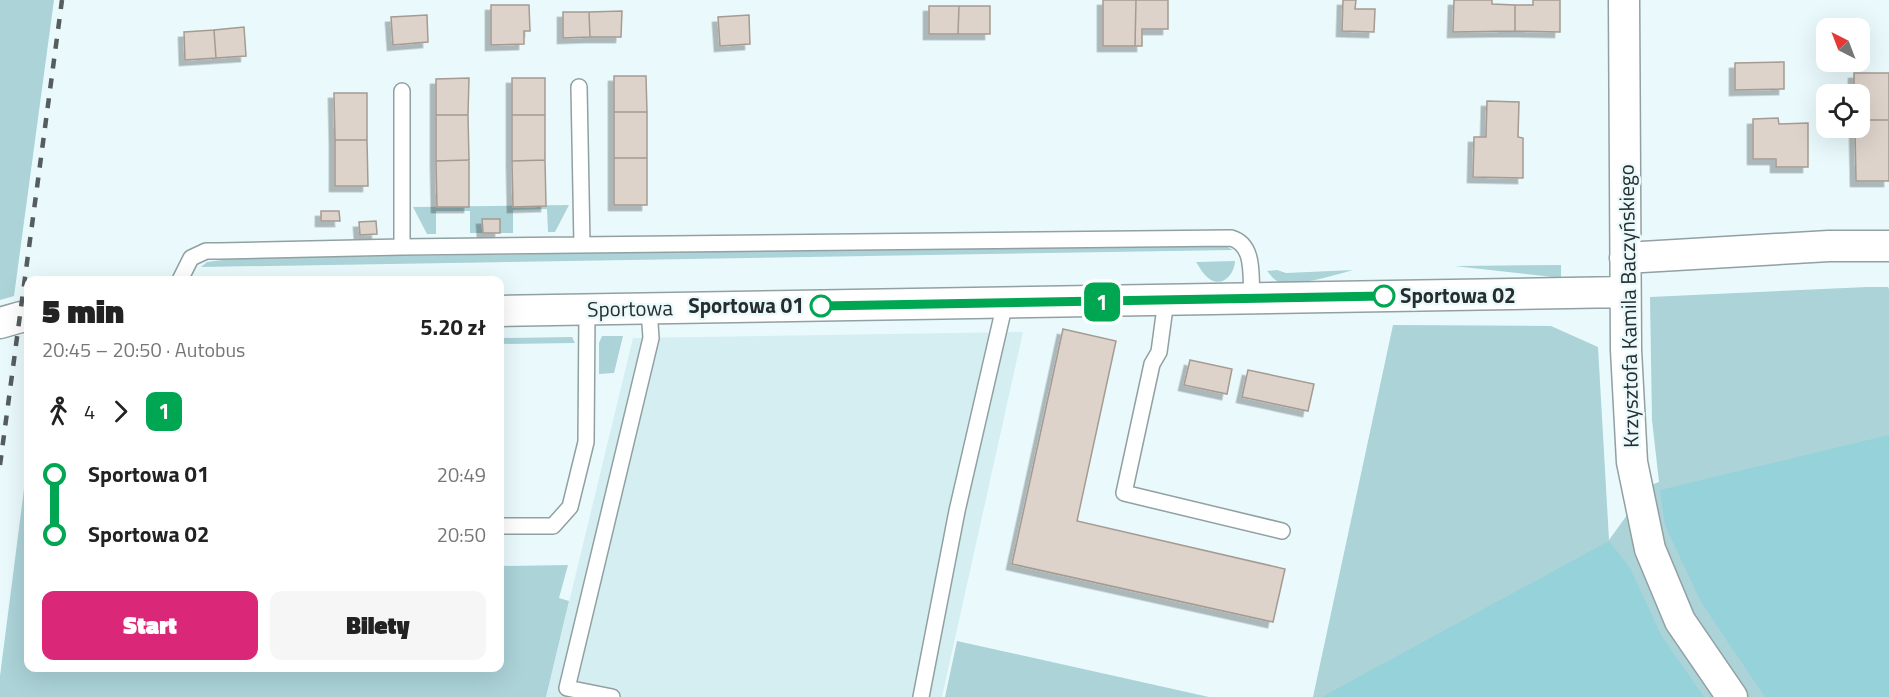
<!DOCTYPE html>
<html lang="pl">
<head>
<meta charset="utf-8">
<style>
  :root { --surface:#fff; --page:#f6f6f6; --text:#222; --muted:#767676; --accent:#db2777 }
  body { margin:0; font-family:"Titillium Web",sans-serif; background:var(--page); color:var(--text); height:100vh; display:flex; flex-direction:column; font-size:22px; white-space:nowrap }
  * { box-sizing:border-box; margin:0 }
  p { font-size:20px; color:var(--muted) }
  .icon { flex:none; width:33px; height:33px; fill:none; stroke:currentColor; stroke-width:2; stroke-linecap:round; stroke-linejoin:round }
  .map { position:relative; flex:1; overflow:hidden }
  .side { position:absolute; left:24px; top:276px; width:480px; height:396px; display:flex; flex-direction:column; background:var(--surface); border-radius:12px; box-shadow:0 6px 24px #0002 }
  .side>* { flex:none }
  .badge { padding:0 12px; border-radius:9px; font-size:21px; line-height:39px }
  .needle { width:39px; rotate:318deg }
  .buttons { position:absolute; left:1816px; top:18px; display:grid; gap:12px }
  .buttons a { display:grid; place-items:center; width:54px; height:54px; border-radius:12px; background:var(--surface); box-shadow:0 6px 24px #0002; font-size:30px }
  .map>.badge { position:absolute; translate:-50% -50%; box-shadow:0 0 0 3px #fff }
  .legs { display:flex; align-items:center; gap:9px; height:66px; padding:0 18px; font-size:20px }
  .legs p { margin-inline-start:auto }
  .headline { display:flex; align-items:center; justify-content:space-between; height:102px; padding:0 18px }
  h1 { font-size:33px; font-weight:800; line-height:45px }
  .button { display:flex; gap:12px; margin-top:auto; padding:12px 18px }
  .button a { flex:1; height:69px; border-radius:12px; background:var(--accent); color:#fff; font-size:24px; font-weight:800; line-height:69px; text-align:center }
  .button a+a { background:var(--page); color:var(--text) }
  ul { padding:0 18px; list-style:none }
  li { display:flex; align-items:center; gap:21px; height:60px; font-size:22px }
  li i { display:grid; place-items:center; width:9px; height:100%; margin:0 8px; background:currentColor }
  li i::after { content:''; width:15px; height:15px; margin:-8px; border:4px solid; border-radius:50%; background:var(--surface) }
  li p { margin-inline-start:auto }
  li:first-child i { background:linear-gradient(#0000 50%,currentColor 0) }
  li:last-child i { background:linear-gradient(currentColor 50%,#0000 0) }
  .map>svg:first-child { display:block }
</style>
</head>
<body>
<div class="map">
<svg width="1889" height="697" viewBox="0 0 1889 697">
  <defs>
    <filter id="shadow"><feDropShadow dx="-5.5" dy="5.5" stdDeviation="0" flood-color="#0004"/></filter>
  </defs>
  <rect width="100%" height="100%" fill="#eafafc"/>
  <path fill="#d4eef1" d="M1023,332L942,697H546L633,338Z"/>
  <path fill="#abd3d8" d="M0,0H54L14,296L0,300Z
    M569,205L555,232H548L547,209L513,210V233H500L483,219V233H470V211H436V234H427L413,207Z
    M1224,245L1233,250L201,267L207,262L238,258Z
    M1235,261C1234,278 1218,290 1205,275C1201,271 1199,266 1196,262Z
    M1561,265V278L1454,266H1456Z
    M1277,270L1286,273L1353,270C1335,275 1294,288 1277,281C1273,279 1270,274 1267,271Z
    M1867,287H1888L1889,289V697H1313L1393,325L1551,326L1598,347L1609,540L1648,486L1659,482L1652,420L1650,297Z
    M602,336H623L614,373L599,374V343Z
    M572,337L575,343L500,344V338Z
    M28,458V668H500V566L568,565L559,598L569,601L546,697H0V676Z
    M957,641L1209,697H945Z"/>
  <path fill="#95d2d9" d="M1889,435V697H1765L1701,602L1665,525L1660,490Z
    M1609,541L1630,568L1661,635L1704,697H1322Z"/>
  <path fill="#ded3ca" stroke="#a59b92" stroke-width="1.5" filter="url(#shadow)" d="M1103,0H1136L1135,46H1103Z
    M1136,0H1168V29H1142V46H1135Z
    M1343,0H1356L1355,9H1375L1374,32L1342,31Z
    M1454,0H1492V4L1515,5V31L1453,32Z
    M1533,0H1560V32L1515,31V5H1533Z
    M491,5H529L530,31H524V44L491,45Z
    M929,6H959L958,34H929Z
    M959,6H990V34H958Z
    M622,11L621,37H590L589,12Z
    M563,12H589L590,37L563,38Z
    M427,15L428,42L393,45L391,17Z
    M749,15L750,44L720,46L718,17Z
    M244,27L246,56L216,58L214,30Z
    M214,30L216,58L185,60L184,32Z
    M1784,62V89L1735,90V63Z
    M1854,73H1889V120H1860V94H1854Z
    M614,76H646L647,112H614Z
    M469,78L468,115H436V79Z
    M512,78H545V115H512Z
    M334,93H367V140H335Z
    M1487,101L1519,102L1518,137L1523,138V178L1473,177L1474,137H1486Z
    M614,112H647V158H614Z
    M436,115H468L469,160L436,161Z
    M512,115H545V160L512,161Z
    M1778,118L1779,124L1808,123V167H1776V159H1753V119Z
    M1860,120H1889V181H1856L1855,128H1860Z
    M335,140H367L368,186H335Z
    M614,158H647V205H614Z
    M469,160V207H437L436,161Z
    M545,160L546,206L513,207L512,161Z
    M321,211H339L340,221H321Z
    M482,219H500V233H483Z
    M376,221L377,234L360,235L359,222Z
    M1063,329L1116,341L1077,521L1285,569L1273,622L1012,564Z
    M1190,360L1232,369L1227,394L1184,385Z
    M1248,370L1314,384L1308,411L1242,397Z"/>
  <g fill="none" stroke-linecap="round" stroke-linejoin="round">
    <g stroke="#91a0a2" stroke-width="18">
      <path id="service" d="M579,87L582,245
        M402,91V247
        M180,280L191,258L206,251H220L402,247L1231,238C1256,245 1250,278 1252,299
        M1166,300L1159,352L1152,364L1124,493L1282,531
        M500,526H553L570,507L586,442L587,310
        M612,697L567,688L651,338L649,309
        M921,697L957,511L1005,303"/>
    </g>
    <g stroke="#91a0a2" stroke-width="33">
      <path id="minor" d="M1624,0L1626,350L1632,462L1650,549L1680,621L1732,697
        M1625,258L1829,246H1889
        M500,311L1625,292
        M0,323L21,317H28"/>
    </g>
    <use href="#service" stroke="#fff" stroke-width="15"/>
    <use href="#minor" stroke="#fff" stroke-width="30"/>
    <path stroke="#555d5e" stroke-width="4.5" stroke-dasharray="10 10" stroke-linecap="butt" d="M0,465L62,0"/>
  </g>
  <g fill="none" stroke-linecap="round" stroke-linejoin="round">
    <g stroke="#fff" stroke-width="14">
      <path id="line-1" d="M821,306L1384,296"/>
    </g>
    <use href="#line-1" stroke="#00a651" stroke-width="9"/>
  </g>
  <g fill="#fff" stroke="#00a651" stroke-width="3">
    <circle cx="1384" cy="296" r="10"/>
    <circle cx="821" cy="306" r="10"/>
  </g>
  <g text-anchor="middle" stroke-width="5" stroke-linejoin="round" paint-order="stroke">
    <g font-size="21" font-weight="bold" fill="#272d2e" stroke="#eafafc" text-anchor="start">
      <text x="1400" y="303">Sportowa 02</text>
      <text x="804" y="313" text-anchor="end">Sportowa 01</text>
    </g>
    <g font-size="21" fill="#272d2e" stroke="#eafafc">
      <text transform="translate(1629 306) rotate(-91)" y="7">Krzysztofa Kamila Baczyńskiego</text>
      <text transform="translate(630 309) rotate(-1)" y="7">Sportowa</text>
    </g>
  </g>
</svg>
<div class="buttons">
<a><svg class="needle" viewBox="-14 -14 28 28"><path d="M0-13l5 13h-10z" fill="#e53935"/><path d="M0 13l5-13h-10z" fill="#767676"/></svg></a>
<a><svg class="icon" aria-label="locate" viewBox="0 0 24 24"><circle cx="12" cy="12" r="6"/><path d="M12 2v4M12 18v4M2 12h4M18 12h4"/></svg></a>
</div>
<b class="badge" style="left:1102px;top:302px;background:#00a651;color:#fff">1</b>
<section class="side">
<div class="headline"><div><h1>5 min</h1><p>20:45 – 20:50 · Autobus</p></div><b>5.20 zł</b></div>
<div class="legs"><svg class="icon" aria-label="walk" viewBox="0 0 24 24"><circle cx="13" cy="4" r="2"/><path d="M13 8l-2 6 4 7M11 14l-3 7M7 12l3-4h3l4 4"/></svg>4<svg class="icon" aria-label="forward" viewBox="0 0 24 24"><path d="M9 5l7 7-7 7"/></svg><b class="badge" style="background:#00a651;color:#fff">1</b></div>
<ul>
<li><i style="color:#00a651"></i><b>Sportowa 01</b><p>20:49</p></li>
<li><i style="color:#00a651"></i><b>Sportowa 02</b><p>20:50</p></li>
</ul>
<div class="button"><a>Start</a><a>Bilety</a></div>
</section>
</div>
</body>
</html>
